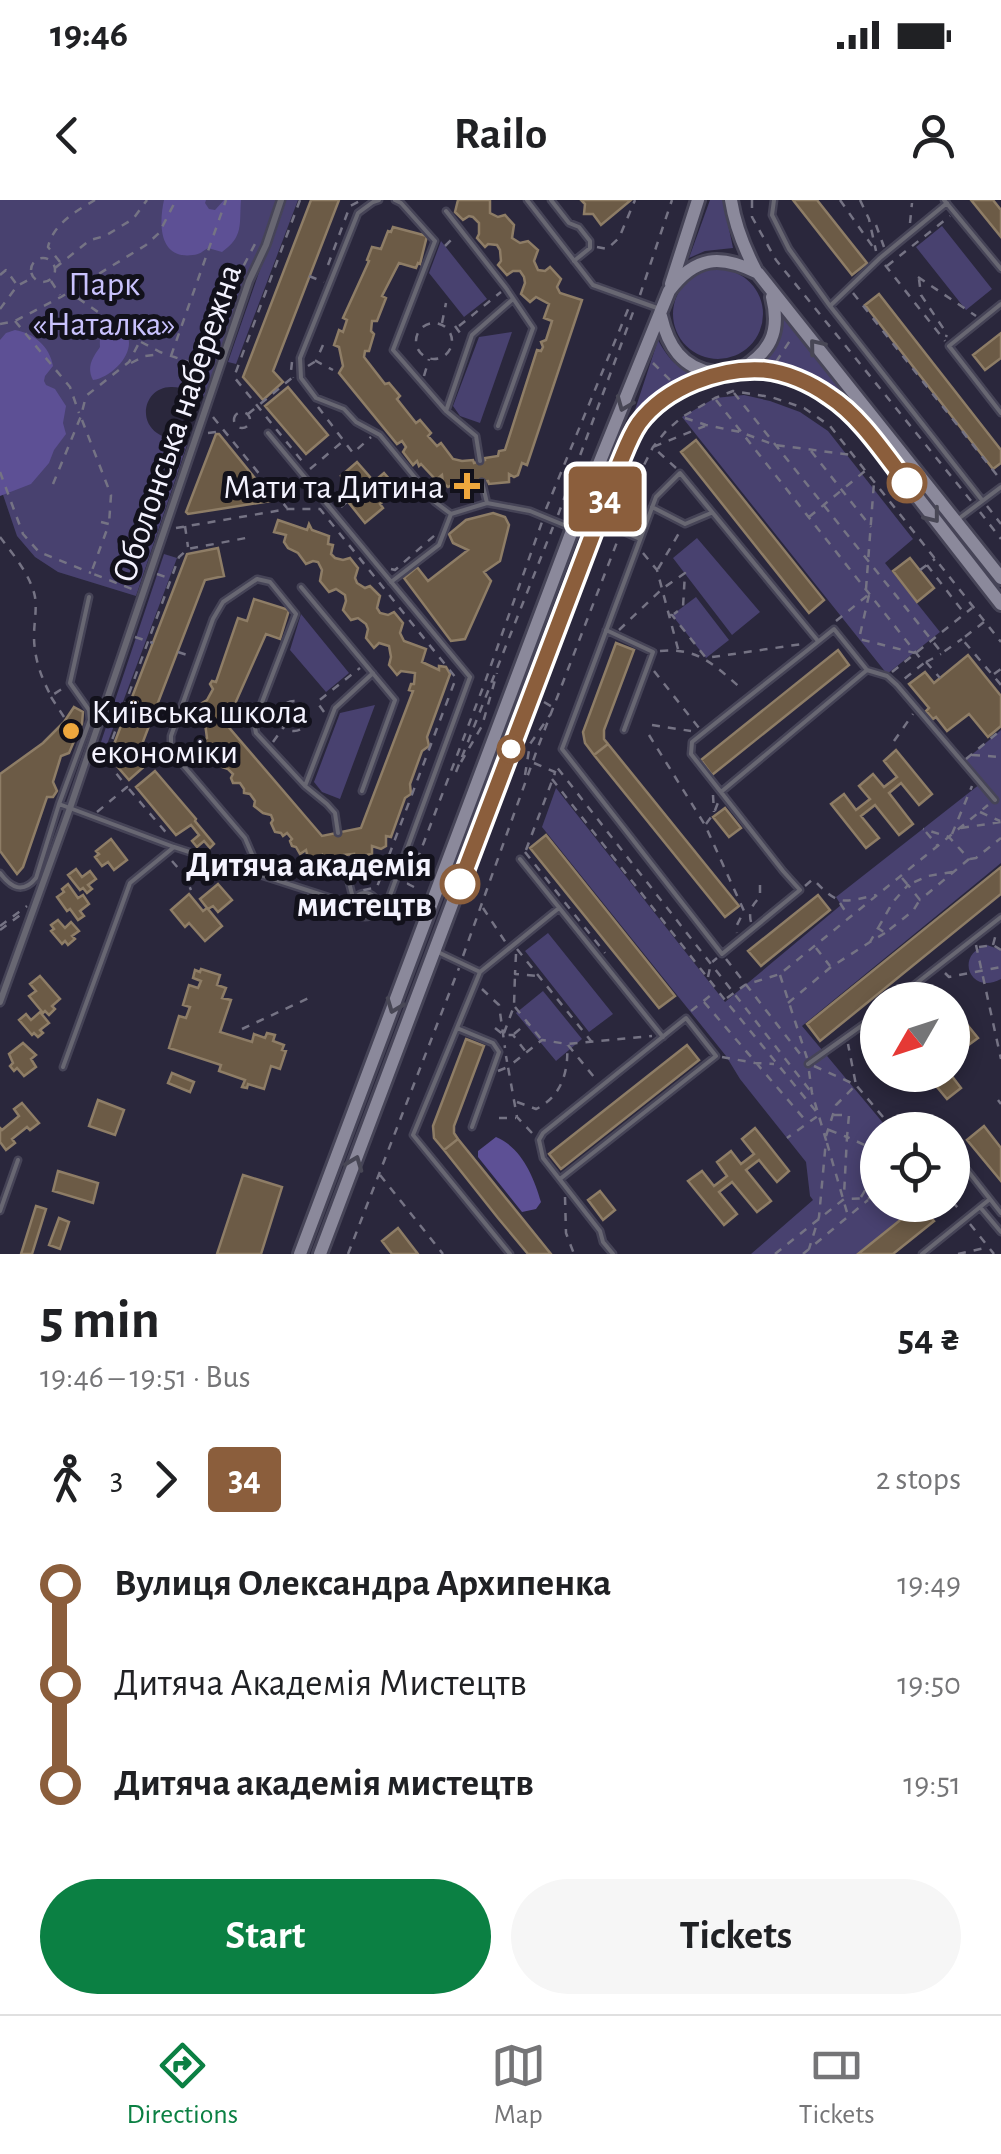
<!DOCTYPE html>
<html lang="en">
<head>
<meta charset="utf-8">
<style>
  :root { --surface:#fff; --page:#f6f6f6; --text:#202124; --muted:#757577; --line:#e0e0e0; --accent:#0b8043 }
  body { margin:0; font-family:"Alegreya Sans",sans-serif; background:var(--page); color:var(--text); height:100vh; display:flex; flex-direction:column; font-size:38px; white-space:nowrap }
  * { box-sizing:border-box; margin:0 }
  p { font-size:32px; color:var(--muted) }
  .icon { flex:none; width:55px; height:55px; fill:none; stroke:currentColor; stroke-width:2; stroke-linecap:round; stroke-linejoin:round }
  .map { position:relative; height:1054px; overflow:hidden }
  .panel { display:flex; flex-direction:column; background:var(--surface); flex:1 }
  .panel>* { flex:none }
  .badge { padding:0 20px; border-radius:8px; font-size:35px; line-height:65px }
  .needle { width:65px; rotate:231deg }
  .buttons { position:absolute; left:860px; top:782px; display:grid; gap:20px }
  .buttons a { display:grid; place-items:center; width:110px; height:110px; border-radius:50%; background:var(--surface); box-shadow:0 5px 15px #0003; font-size:50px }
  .map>.badge { position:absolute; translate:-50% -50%; box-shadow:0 0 0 5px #fff }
  .legs { display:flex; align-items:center; gap:15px; height:110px; padding:0 40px; font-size:32px }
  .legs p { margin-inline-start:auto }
  .head { display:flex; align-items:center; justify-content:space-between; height:170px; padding:0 40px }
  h1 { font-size:55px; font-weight:700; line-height:75px }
  .cta { display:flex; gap:20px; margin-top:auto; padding:20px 40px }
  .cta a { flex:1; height:115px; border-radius:60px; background:var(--accent); color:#fff; font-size:40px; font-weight:700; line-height:115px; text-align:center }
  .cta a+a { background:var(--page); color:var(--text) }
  ul { padding:0 40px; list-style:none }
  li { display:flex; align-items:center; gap:35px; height:100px; font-size:38px }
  li i { display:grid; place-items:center; width:15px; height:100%; margin:0 12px; background:currentColor }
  li i::after { content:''; width:25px; height:25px; margin:-12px; border:8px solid; border-radius:50%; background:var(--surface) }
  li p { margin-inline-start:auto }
  li:first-child i { background:linear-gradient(#0000 50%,currentColor 0) }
  li:last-child i { background:linear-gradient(currentColor 50%,#0000 0) }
  .status { display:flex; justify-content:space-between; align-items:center; height:70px; padding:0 50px; background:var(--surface); direction:ltr }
  .status svg { height:28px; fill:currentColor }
  header { display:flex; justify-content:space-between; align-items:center; height:130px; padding:0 40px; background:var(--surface); font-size:45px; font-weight:700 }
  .tabs { display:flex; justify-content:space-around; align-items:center; height:140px; border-top:2px solid var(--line); background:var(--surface); font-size:28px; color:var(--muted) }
  .tabs a { display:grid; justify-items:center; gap:5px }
  .tabs .active { color:var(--accent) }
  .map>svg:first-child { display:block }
</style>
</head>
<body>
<div class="status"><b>19:46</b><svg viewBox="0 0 49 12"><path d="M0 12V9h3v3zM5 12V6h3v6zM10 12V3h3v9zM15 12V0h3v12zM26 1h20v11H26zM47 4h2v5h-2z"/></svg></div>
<header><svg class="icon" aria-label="back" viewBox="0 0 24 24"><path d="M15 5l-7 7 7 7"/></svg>Railo<svg class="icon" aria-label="person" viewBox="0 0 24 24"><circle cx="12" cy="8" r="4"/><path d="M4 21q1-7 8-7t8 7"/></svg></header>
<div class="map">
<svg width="1001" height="1054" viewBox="0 0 1001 1054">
  <rect width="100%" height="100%" fill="#2a273c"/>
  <path fill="#48416f" d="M0,0H278L204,197C194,193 183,187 172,187C147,186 136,218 157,233C165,239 178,241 187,245L136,396L58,372L35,357L17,336L0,286Z
    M284,0H298L236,164L228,162Z
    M710,0H723L733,48L705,51L689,58Z
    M942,26L992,89L966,110L916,47Z
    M441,41L487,99L464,117L429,73Z
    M673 114a45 45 0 1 1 90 0a45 45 0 1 1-90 0Z
    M784,115L843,192C817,178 792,168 762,162C776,148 781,134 784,115Z
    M512,132L480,223L460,216L453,206L479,137Z
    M658,140C667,157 675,166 692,174C667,187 649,201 631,222Z
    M744,195L770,201L800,212L828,231L913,339L885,363L940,432L887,474L682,217L715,198Z
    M697,338L760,412L732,435L673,358Z
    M164,354L177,358L106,547L100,545Z
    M696,397L729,440L706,458L672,415Z
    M301,414L349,473L326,492L290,450Z
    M375,505L340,599L322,592L314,582L340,513Z
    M1001,530V663L802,826L889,930H878V1005H917L858,1054H751L813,1000L810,996L806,962L740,879L726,856L542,627L556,588L725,802L841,705L836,697L980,584L962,563Z
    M548,733L613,814L589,832L525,751Z
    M987,745L1001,750V779C971,796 953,755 987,745Z
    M543,791L582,839L556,861L516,813Z"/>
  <path fill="#5d5095" d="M164,0H206L205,3L209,9L215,10L224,0H241C239,25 244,36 222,52L208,48C203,51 199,55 193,55C158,60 159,22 164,0Z
    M111,122C149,136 119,176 93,180C86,167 93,157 100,147C99,136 102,129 111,122Z
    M15,130C34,133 50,147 53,166L45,176L44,181L46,185L55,189L66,206L63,223L66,234L54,250L49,263L31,284L0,296V140L6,133Z
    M496,937C521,947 534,977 541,1002L536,1009L522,1012L478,957V951Z"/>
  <path fill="#6c5b46" stroke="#8e7d66" stroke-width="2.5" d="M311,0H339L273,171L283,182L263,200L243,177Z
    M458,0H490V13L498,17L505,15L514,25L512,38L520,43L528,41L538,50L534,61L538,70L545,71L550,67L561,79L557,87L560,93L582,100L527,265L522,263L518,275L514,277L509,274V282L489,284L488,281L478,282V287L459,290L458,282L448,287L443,283L442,275L436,280L421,264L419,266L417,261L413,265L403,252L406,247L402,241L397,244L339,173L343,166L339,147L334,145L339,130L343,132L347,120L343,118L369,61L367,60L372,47L381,49L388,31L391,32L393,27L427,36L420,64L418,63L416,68L399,63L382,96L386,98L377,121H372L371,131L374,134L369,151H365L364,157L385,184L389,183L400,196L397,199L416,223L420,220L431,233L428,236L437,246L441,243L453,259L462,261L473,260L474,263L485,260V258L498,256L499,251L505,250L537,150L541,151L543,147L541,142L546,140L552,121L544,118L549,104L536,97L530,102L521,94L525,83L524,77L520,71H513L507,75L498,65L501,61L500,50L497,45L488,44L485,47L477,38L479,34V23L473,17L469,16L463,20L455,12Z
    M581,0H631L601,25L593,14H584L585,4Z
    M793,0H817L867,63L852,75Z
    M971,0H993L1001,10V37Z
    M879,94L1001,250V263L993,269L865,105Z
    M1001,133V158L985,170L973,155Z
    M288,187L328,235L306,254L265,206Z
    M216,234H219L271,298V301L188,314L186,312Z
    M696,240L824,400L809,413L681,252Z
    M357,262L370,277L367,280L371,284L384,273L398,289L380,304L383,308L365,323L349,303L358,296L341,276Z
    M493,313L505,317L509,325L500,361L484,372L491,381L465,439L451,441L404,378L417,367L428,381L468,350L453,343L449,334L466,320Z
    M278,320L307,330L309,324L312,330L329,336L328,344L333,345L331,354L335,358L343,360L350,358L358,368L355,378L357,383L365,388L370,386L380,396L377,408L380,413L388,415L394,412L403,423L400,433L404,441L426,449L422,462L439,470V466L446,467L450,474L427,537L429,546L422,551L410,584L411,594L405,598L391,637L386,636V646L381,649L372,646V654L354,657V654L344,655V659L323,662L322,655L314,661L308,658L306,650L300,654L296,647L292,646L290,641L292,639L287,633L283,636L281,633L275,632L271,623L273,620L271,615L263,613L254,606L255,601L250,594L244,593V589L240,583H233L231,578L233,574L228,569L222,567L224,562L217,553L210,552V547L204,540L207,538L204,516H199L202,503L207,500L213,489L210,484L212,481L216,482L238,418L247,421L254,399L289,410L280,439L266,434L226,524L322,636L361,628L413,491L409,490L411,484H414L415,473L401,471L397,475L389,465L391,457L389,446L379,443L374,448L366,438L368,429L366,424L358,418L351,420L343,410L346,401L345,395L336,389L329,392L320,381L322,370L318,362L313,361L306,364L298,353L288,348L284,342L286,335L274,332Z
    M218,348L224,376L205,380L139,552L148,563L129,580L109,557L187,354Z
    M910,358L934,388L917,402L893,371Z
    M616,443L634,450L604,530V539L608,544L594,555L585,543L583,532Z
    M838,450L849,465L712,575L701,560Z
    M968,455L1001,496V526L988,537L969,514L947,531L936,517L933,519L926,511L929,508L909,484L925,472L934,483Z
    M74,507L83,512L82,524L78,532L64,522Z
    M64,522L78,532L69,553L61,556L53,582L57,591L53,597H47L23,667L17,674L0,651V574L43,543Z
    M608,544L739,706L725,717L594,555Z
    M896,550L932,594L919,605L901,583L889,593L913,624L899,635L875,605L861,616L879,638L866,648L831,604L844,594L856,610L870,599L859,586L873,574L884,587L897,577L884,561Z
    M155,571L196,619L195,621L214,644L210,648L204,641L197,647L192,641L199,635L191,625L176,635L136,587Z
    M725,608L741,628L729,637L713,617Z
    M546,635L675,796L659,808L530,648Z
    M111,639L127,660L114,670L108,662L102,666L95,657L99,654L96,651Z
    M1001,667V694L820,841L807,824Z
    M76,669L82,677L90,671L96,679L88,685L92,689L87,693L83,688L80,690L68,675Z
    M68,684L78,698L83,695L89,704L80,711L84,716L78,720L70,709L67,711L57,697L64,692L62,689Z
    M218,684L232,700L218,712L213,706L208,709L222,726L205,741L189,723L185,727L171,710L189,694L203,711L207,708L200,699Z
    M818,695L830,710L761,766L748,751Z
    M58,720L65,728L71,722L79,731L72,736L75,739L68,745L65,741L62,744L51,731L54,729L51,725Z
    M201,769L220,775L217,785L226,788L222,798L231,800L220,832L252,842L254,834L265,838L267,833L275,835L273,841L284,845L282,850L286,851L280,869L271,866L264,889L248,884L247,888L242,887L245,880L219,871L221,865L169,848L179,816L186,818L190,807L183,805L189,785L198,788L201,781L193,778L195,770L200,772Z
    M40,776L60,799L52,806L55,809L49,815L45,811L43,813L29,796L36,791L30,784Z
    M952,806L978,838L963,849L952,836Z
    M40,812L49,823L40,830L43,833L38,837L34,833L32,835L19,820L26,814L31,820Z
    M466,839L484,846L454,926V933L458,939L444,950L434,938L433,926Z
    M23,843L36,855L31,859L36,867L24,876L17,868L14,871L10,866L13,863L9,854Z
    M687,845L699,860L561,969L549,954Z
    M172,873L194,882L190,892L168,883Z
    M927,875H951L961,888L947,899Z
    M98,900L124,910L115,935L89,926Z
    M22,903L39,923L30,930L27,927L12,939L15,943L6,950L0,942V928L2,930L19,916L14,909Z
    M984,926L1001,948V981L967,940Z
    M755,928L789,971L777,982L759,960L746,970L771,1001L757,1012L732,982L719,992L737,1014L724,1025L688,981L702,971L714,986L727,976L717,962L731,951L741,964L754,954L742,939Z
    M458,939L551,1054H528L498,1018L444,950Z
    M58,971L98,983L93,1003L53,991Z
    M243,975L282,987L261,1054H217Z
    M600,991L615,1010L603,1020L588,1000Z
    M919,1005L934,1021L893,1054H858Z
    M36,1006L46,1009L32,1054H21Z
    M59,1018L69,1022L60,1049L49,1045Z
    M398,1028L418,1054H392L382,1041Z"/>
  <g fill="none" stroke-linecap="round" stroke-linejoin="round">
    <g stroke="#464457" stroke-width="9">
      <path id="service" d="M379,0L373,2L358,13L300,158L301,178L316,198L344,209L356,222L380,235L435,302L451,314L487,303L530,311L569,327
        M395,0L401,3L435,41L393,150L446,211L476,236L480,261
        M527,0L593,85L657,108
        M551,0L569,23L579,27L590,41V48L574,61
        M774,0L772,15L789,49L830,106L982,300
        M944,0L1001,69
        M446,11L506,88L533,128L498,226
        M1001,104L949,146L1001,213
        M830,106L880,58L947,3
        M446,211L472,135L513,99
        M268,233L470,477L389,698
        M482,282L487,303
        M652,307L685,324L711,313
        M957,320L1001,287
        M599,321L640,339
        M391,382L439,345L451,314
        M301,387L395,500L362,591
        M89,397L70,483L89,510L90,520L59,604L174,647L353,705
        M606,430L653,452L624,530
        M818,441L680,273L656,297L562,549L722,754L800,690L783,671L691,554L692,542C739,504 787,467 834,429L867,470L887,476L897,485L995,600
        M305,586L335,508L373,473
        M721,592L867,470
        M343,659L353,698
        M520,659L663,837
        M0,673C11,688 23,694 36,678L59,604
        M260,673L245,638L171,551V536L213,419L223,402L257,379L270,382L296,414L254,523L256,533L305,586L327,604L335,613L338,633
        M353 705a12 12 0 1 1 24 0a12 12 0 1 1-24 0Z
        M377,702L389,698L424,713
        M440,753L480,772
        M895,800L1001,717
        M457,828L493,843L499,852L472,927
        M808,864L878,814
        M63,867L130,683L174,647
        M953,952L1001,1013
        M560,979L716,856L686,818L543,933L539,940L543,958L600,1031L603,1042L613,1054
        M980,1007L1001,1032
        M0,1011L18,960
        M510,1054L413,935L480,772L559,708
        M922,1054L990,999"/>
    </g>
    <g stroke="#464457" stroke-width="11">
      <path id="pedestrian" d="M0,802L70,608L249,81L266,45L281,0"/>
    </g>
    <g stroke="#464457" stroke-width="18">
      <path id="secondary" d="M731,0C735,26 744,48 756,71
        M671,84L698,0
        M661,116C668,146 682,168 714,173
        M738,171C773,170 805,177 833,199C862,220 884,253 905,281C937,322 969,363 1001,404
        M739,171C770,152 781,133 772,97
        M300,1054L573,328L669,91C695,56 720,54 758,73L1001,378
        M320,1054L597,320C628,243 633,202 720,174"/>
    </g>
    <path stroke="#757384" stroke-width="2.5" stroke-dasharray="8 8" stroke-linecap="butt" d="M300,0L234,177L306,266
      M752,0V17L776,60L972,302
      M840,0L875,50
      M860,0L869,19L876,51
      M910,23L912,3
      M876,25L884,47
      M445,46L454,37
      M597,47L607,49L619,38L635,0
      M31 70a12 12 0 1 1 24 0a12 12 0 1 1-24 0Z
      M60,62L48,47C53,24 76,11 95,0
      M328,65L350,6L362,0
      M885,65L945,141
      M887,66L950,16
      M55,68L90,40L105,36L133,19L147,0
      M0,75L6,70L17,85
      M309,76L324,82
      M918,77L976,116
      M919,79L921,95L947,134L946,137
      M51,81L60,95
      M853,93L1000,279
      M640,95L672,0
      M0,109L17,86L32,78
      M15,121L70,187L79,213
      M442,123L446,103
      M416 141a18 18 0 1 1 36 0a18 18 0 1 1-36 0Z
      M0,124L15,121L61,97L146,45L159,33L176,0
      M455,126L463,137
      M459,126L501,92
      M141,142L160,152L212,170
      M323,145L316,161L333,170
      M171,156L226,0
      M292,162L291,171L293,178
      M776,162L793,136
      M131,163L145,156L161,154
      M189,163L219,113L256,42
      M653,163L672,182
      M308,166L316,161
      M424,176L429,159
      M734,193L942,453L962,439
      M716,200L924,463L904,479
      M318,207L353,253L371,237
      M234 220a8 8 0 1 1 16 0a8 8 0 1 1-16 0Z
      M248,214L293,177
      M213,217L287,308
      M685,218L706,225L740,232L775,245L852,255
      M82,220L111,295L109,324
      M208,233L224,231
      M811,251L871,327
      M676,268L653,247L705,226
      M310,269L342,242
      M0,272L23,334L39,352L91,373
      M53,284L81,216L86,196L129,162L140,141L69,92
      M987,306L1001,324
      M341,307L355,295
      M546,309L629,107
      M980,312L1001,339
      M558,315L635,107
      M809,317L865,271
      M101,322L109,324L91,373L137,391
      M624,325L638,277L653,247L666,231L682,217L715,198L733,191L771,197L804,208L830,226L1001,442
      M185,326L188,347
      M176,328L288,309H320L456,478L377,687L356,692
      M0,337C13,354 31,376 35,397C37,410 34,423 34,436C34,458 41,477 51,496L65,487
      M643,353L657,370L678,449
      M927,365L964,413
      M391,369L395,370L435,335
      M658,369L682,328
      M920,370L935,359
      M157,374L171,379
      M866,389L874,282
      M869,395L859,439L915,453
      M669,415H672L706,458L802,444
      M836,421L868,395
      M984,422L962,439L1001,485
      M619,430L662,389L685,373L683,407L674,414
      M135,437L153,443
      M660,451C699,447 715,466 743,490
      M178,452L193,457
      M926,462L940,478
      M926,462L941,454
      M654,471L699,528
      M892,472L972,408
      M994,474L1001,469
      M51,497L64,517
      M279 516a15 15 0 1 1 30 0a15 15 0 1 1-30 0Z
      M544,502L554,508
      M324,512L317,502L360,468
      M652,525L691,531
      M649,535L705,625L744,711L736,727L737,733
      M894,541L913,514
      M273,542L283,528
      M972,555L1001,557
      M966,559L1001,530
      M461,562L482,526L497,473
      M534,563L555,572L556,566L812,893
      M456,572L553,327
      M525,575L530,544L550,515
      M552,579L725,800L819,915L787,938
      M129,589L169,636
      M713,595L714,612
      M97,612L127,587L105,559L179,357L188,349L251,337
      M980,612L1000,621
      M706,624L714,613L719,600
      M961,628L1001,622
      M926,632L937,645
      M952,634L972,586
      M526,650L555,573
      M525,652L605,753
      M970,659L976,658L1001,638
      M172,661L185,676L191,690
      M902,678L908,685L928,676L953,672
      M805,686L813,679C838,706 842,703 876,695
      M414,687L408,684L485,482L542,322
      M840,703L849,717
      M483,708L506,743
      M751,722C748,711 753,704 760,697V683
      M0,726L27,706
      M878,728L893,702L908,685L920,700L969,659L949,637L923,629
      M0,730L23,713
      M885,733L870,742L878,728L885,733L913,711L919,701
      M976,745L1001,859
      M993,745L997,730
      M979,747L993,745L1001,750
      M816,748L830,766
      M517,749L591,841
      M516,754L515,774L537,776
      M463,756L538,547L619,337
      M726,759L804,859
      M945,773L949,777L1001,767
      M780,775L807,858
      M708,777L711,763L717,758
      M482,789L499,805L505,848
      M727,798L745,785L780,774L988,605
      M704,802L806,921
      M788,803L831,767L870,742
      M515,807L541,839
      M691,811L716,791
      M495,828L504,835H513L526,852
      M242,829L313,796
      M504,833L514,806L515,774
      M514,834L527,823
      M568,845L598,882
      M722,857L755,863L774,864
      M814,866L856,885L894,930
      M498,871L508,867L506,856
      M809,871L812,893L826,940L819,1017L809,1049
      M998,900L1001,904
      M517,902L536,909C561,897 569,872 567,845
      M834,915H849L847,937L878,951
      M499,918H516
      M829,930L847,937L844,995
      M532,933L517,917L508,867L542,840L567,844L652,836
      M826,936L836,905L856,885L848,844
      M827,943L848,1016
      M380,975L443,1054
      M565,997L566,1033L574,1054
      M861,997C876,975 864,969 871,948
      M952,1001L962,1013
      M970,1024L994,1054
      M348,1054L459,768
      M775,1054L844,999L878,998
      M803,1054L868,1000
      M958,1054L985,1048"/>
    <use href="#service" stroke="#686772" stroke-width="4"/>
    <use href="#pedestrian" stroke="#686772" stroke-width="6"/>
    <use href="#secondary" stroke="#8b899b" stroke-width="12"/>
  </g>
  <defs><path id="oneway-chevron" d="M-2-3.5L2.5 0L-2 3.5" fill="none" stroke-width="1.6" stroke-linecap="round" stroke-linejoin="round" transform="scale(2.5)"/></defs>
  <g stroke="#484755">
    <use href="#oneway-chevron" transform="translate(816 146) rotate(-129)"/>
    <use href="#oneway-chevron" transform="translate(624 204) rotate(112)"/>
    <use href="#oneway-chevron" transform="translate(933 316) rotate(52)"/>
    <use href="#oneway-chevron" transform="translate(394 806) rotate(111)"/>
    <use href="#oneway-chevron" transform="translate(355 963) rotate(-69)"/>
  </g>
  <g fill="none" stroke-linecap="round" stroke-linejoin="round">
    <g stroke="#fff" stroke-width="22">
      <path id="line-1" d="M460,684L619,265C625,251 630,236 639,223C666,187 720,167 764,170C786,172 811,183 829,196C860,216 884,253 907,283"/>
    </g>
    <use href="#line-1" stroke="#8b5e3c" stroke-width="15"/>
  </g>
  <g fill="#fff" stroke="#8b5e3c" stroke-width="5">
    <circle cx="907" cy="283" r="18"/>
    <circle cx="511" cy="549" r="12"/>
    <circle cx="460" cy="684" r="18"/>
  </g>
  <g fill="#eea73d" stroke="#12111b" stroke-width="4">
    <path d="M462 271h10v10h10v10h-10v10h-10v-10h-10v-10h10z"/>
    <circle cx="71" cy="531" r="10"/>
  </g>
  <g text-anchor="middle" stroke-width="10" stroke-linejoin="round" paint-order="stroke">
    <g font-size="35" fill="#c9c2fd" stroke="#12111b">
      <text x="104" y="95">Парк<tspan x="104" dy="40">«Наталка»</tspan></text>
    </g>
    <g font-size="35" fill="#f4f3ff" stroke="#12111b">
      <text transform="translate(176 223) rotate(-71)" y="12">Оболонська набережна</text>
    </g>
    <g font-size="35" fill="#f4f3ff" stroke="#12111b" text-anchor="end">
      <text x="444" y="298">Мати та Дитина</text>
      <text x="91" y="523" text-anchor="start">Київська школа<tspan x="91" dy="40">економіки</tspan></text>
    </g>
    <g font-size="35" font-weight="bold" fill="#f4f3ff" stroke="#12111b" text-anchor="end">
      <text x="432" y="676">Дитяча академія<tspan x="432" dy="40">мистецтв</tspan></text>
    </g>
  </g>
</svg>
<div class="buttons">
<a><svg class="needle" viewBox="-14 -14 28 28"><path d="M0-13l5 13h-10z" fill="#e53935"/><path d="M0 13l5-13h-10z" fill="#757577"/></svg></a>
<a><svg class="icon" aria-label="locate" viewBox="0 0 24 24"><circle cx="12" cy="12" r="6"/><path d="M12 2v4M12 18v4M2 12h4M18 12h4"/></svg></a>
</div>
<b class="badge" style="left:605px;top:299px;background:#8b5e3c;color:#fff">34</b>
</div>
<section class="panel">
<div class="head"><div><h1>5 min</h1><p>19:46 – 19:51 · Bus</p></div><b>54 ₴</b></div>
<div class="legs"><svg class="icon" aria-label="walk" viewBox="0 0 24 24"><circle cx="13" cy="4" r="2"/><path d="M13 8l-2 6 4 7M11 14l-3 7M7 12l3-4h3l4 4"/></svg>3<svg class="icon" aria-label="forward" viewBox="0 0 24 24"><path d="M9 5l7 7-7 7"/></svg><b class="badge" style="background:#8b5e3c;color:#fff">34</b><p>2 stops</p></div>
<ul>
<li><i style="color:#8b5e3c"></i><b>Вулиця Олександра Архипенка</b><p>19:49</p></li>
<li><i style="color:#8b5e3c"></i><span>Дитяча Академія Мистецтв</span><p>19:50</p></li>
<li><i style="color:#8b5e3c"></i><b>Дитяча академія мистецтв</b><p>19:51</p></li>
</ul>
<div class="cta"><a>Start</a><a>Tickets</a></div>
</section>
<nav class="tabs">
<a class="active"><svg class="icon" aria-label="directions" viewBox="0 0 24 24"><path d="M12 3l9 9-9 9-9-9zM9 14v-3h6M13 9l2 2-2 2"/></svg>Directions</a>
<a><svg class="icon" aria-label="map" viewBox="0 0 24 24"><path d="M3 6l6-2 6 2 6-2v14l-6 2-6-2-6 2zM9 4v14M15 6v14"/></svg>Map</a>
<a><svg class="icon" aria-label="tickets" viewBox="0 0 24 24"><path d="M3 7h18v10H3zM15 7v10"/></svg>Tickets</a>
</nav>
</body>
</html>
